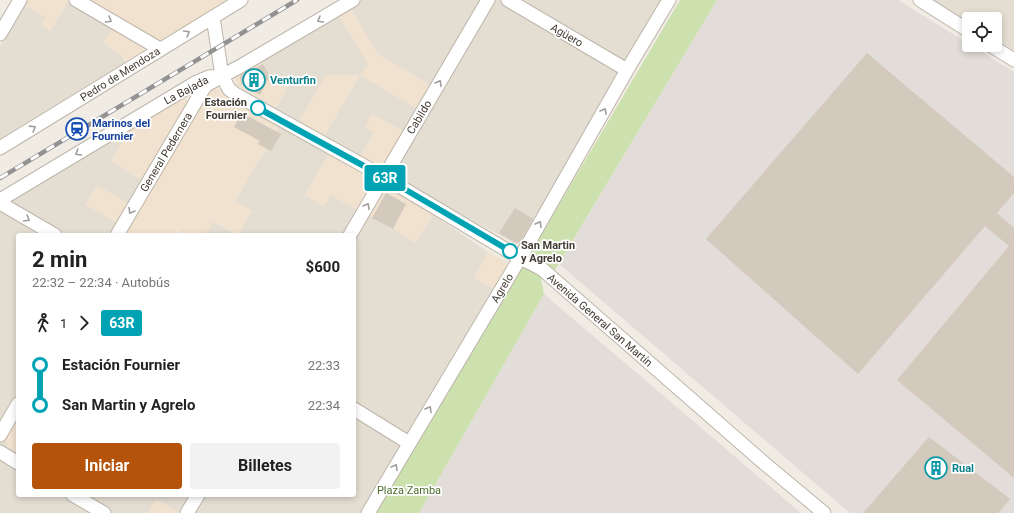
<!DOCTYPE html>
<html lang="es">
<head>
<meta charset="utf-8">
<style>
  :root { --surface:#fff; --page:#f2f2f2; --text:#222; --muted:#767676; --accent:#b45309 }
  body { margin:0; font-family:Roboto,sans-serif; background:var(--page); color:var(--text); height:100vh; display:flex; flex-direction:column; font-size:15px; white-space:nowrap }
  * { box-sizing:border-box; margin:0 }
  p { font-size:13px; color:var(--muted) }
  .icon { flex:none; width:22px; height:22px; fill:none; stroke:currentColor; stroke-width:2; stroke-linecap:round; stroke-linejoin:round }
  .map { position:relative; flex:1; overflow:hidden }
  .sheet { position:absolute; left:16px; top:233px; width:340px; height:264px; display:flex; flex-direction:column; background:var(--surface); border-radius:4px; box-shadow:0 2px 6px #0003 }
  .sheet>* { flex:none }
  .badge { padding:0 8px; border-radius:3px; font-size:14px; line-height:26px }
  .buttons { position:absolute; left:962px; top:12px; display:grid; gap:8px }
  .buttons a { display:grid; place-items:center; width:40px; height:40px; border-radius:4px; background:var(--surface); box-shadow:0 2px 6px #0003; font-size:20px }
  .map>.badge { position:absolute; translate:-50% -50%; box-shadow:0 0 0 2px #fff }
  .legs { display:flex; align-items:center; gap:6px; height:44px; padding:0 16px; font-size:13px }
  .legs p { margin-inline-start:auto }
  .summary { display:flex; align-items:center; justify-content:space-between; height:68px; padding:0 16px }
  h1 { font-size:22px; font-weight:700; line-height:30px }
  .cta { display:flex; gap:8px; margin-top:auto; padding:8px 16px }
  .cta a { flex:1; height:46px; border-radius:4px; background:var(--accent); color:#fff; font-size:16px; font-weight:700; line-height:46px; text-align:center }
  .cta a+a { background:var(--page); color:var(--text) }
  ul { padding:0 16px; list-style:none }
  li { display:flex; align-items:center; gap:14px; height:40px; font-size:15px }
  li i { display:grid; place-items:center; width:6px; height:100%; margin:0 5px; background:currentColor }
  li i::after { content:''; width:10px; height:10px; margin:-5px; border:3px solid; border-radius:50%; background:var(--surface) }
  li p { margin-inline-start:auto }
  li:first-child i { background:linear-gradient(#0000 50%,currentColor 0) }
  li:last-child i { background:linear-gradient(currentColor 50%,#0000 0) }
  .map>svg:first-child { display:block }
</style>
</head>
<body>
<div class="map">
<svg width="1014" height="513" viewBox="0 0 1014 513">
  <rect width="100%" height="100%" fill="#f0ebe3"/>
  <path fill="#e3ddd2" d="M359,0H480L430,85L378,54L349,6Z
    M494,0H666L523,242L516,244L393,177L392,173Z
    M930,0H1014V53L995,41V19H969V24Z
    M69,1L113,28L103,43L120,54L128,66L0,144V46L24,5L46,17L50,31Z
    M337,13L369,64L360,75L416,108L403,131L372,114L374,132L360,157L324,136L360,75H326L299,121L276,108L292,79L270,76L260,59Z
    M280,125L329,153L305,195H331L357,210L343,235H238L252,211L235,201Z
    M130,129L111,161L143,181L129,203L85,204L117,223L110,235H65L14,207L12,201L13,198Z
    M0,208L48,235H18V495H354V416L400,443L402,446L364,513H0Z
    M367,214L416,243L433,215L488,252L474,278L494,289L414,430L408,435L354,404V237Z
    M213,221L237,235H205Z"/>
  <path fill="#f1e1cf" d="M26,0H67L69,1L50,31L41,25L45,17L24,5Z
    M90,0H234L167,41H161L156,39Z
    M349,6L378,54L430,85L416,108L360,75L324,136L299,121L326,75H360L368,64L337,13Z
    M113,28L143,48L145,54L128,66L120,54L103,43Z
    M260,59L270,76L292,79L276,108L236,85L235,83V76Z
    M214,88L219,89L280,125L235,201L252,211L238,235L214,221L205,235H185L177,230L173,235H124L207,90Z
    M182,98L187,99L189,104L143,181L111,161L130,129Z
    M372,114L403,131L383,165L379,167L360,157L374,133L365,127Z
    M329,153L371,178L372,181L371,186L357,210L331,195L324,207L305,195Z
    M97,185L129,203L117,223L85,204Z
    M388,189H391L433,215L416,243L367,214L381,191Z
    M488,252L507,262V266L494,289L474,278Z
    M17,417H18V453L8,447L5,441Z
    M156,499L179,512L178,513H148Z"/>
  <path fill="#e2ddd8" d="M717,0H898L1014,72V513H850L559,264Z
    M544,294L801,513H419Z"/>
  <path fill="#cde1af" d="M680,0H717L555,270L531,252Z
    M519,265L540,274L544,294L419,513H372Z"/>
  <path fill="#d3c9bd" d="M867,53L1014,177V193L997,213L1014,228V478L897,380L1009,246L985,226L858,374L706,239Z
    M263,64L270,76L260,95L241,84L240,76Z
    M242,113L281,134L271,151L258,144L260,141L234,127Z
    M386,193L406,204L393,229L372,218Z
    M515,208L533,219L520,242L516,243L499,233Z
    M929,437L1010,499L998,513H863Z"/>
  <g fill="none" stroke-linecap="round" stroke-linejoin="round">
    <g stroke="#bdb5aa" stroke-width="15">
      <path id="minor" d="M76,0L160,49
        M508,0L627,70
        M920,0L969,31
        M213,17L222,76L229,89L235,94L384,177L520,258L542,269L764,463L824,513
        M0,34L20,0
        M990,45L1014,60
        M0,148L241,0
        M0,200L195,83L209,77L222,76L239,67L353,0
        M0,203L55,235
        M117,235L205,86L217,79
        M350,235L488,0
        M354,409L409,443
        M0,435L18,404
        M0,452L18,463
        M73,495L104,513
        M187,513L198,495
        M368,513L520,258L627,70L669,0"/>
    </g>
    <use href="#minor" stroke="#fff" stroke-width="13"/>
    <g stroke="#929292" stroke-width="4.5">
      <path id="rail" d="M0,178L297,0"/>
    </g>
    <use href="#rail" stroke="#fff" stroke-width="3" stroke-dasharray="9" stroke-linecap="butt"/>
  </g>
  <defs><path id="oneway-chevron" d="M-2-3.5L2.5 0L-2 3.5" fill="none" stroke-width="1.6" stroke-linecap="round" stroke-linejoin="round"/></defs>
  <g stroke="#a09d9a">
    <use href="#oneway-chevron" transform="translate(109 20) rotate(30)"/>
    <use href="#oneway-chevron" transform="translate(320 20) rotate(150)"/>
    <use href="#oneway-chevron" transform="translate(187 33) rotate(-31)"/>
    <use href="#oneway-chevron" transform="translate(439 83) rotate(-59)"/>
    <use href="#oneway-chevron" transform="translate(604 111) rotate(-60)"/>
    <use href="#oneway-chevron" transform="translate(33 128) rotate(-32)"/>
    <use href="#oneway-chevron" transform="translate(78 153) rotate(149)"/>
    <use href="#oneway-chevron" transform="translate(367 206) rotate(-60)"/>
    <use href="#oneway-chevron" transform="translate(131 211) rotate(121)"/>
    <use href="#oneway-chevron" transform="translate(27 219) rotate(31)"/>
    <use href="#oneway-chevron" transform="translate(539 224) rotate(-60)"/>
    <use href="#oneway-chevron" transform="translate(429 409) rotate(-59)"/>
    <use href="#oneway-chevron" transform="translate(395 467) rotate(-60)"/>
  </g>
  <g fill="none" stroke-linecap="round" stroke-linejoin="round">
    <g stroke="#fff" stroke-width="9">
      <path id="line-1" d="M258,108L384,177L510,251"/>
    </g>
    <use href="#line-1" stroke="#00a3b4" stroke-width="6"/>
  </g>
  <defs>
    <g id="building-ring" transform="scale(1.15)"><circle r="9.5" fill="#fff" stroke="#0f9aa8" stroke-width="1.5"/><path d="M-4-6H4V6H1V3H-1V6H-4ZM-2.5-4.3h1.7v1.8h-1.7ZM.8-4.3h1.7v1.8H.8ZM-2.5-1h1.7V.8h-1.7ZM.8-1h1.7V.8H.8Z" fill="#0f9aa8"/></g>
    <g id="station-ring" transform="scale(1.15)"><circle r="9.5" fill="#fff" stroke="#1a4fb4" stroke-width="1.5"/><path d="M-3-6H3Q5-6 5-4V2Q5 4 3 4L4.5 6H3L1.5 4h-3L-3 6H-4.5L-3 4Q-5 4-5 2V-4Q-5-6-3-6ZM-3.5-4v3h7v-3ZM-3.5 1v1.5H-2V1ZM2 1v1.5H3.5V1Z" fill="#1a4fb4"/></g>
  </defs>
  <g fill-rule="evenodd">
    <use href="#building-ring" x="254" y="80"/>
    <use href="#station-ring" x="77" y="129"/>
    <use href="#building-ring" x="936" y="468"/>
  </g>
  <g fill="#fff" stroke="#00a3b4" stroke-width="2">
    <circle cx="258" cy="108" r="7"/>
    <circle cx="510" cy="251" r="7"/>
  </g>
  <g text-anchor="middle" stroke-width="3.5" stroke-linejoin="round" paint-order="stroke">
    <g font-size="11" fill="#413b34" stroke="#fff">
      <text transform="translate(567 35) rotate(30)" y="4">Agüero</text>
      <text transform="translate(120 74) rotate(-32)" y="4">Pedro de Mendoza</text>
      <text transform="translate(186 90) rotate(-28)" y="4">La Bajada</text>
      <text transform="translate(419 117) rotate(-59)" y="4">Cabildo</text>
      <text transform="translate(166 152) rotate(-59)" y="4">General Pedernera</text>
      <text transform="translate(502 288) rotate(-59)" y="4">Agrelo</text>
      <text transform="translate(600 320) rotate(41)" y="4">Avenida General San Martín</text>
    </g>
    <g font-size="11" font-weight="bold" fill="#0d838f" stroke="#fff" text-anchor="start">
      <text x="270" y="84">Venturfin</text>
      <text x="952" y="472">Rual</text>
    </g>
    <g font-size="11" font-weight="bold" fill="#413b34" stroke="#fff" text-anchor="end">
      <text x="247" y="106">Estación<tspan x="247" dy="13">Fournier</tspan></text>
      <text x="521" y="249" text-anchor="start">San Martin<tspan x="521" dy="13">y Agrelo</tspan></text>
    </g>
    <g font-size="11" font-weight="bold" fill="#164399" stroke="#fff" text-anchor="start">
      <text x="92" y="127">Marinos del<tspan x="92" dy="13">Fournier</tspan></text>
    </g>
    <g font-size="11" fill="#496d2d" stroke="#fff">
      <text x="409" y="494">Plaza Zamba</text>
    </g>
  </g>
</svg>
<div class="buttons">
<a><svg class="icon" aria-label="locate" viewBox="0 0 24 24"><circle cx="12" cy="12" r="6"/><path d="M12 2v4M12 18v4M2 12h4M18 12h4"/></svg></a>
</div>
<b class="badge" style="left:385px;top:178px;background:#00a3b4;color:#fff">63R</b>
<section class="sheet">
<div class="summary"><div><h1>2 min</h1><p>22:32 – 22:34 · Autobús</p></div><b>$600</b></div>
<div class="legs"><svg class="icon" aria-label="walk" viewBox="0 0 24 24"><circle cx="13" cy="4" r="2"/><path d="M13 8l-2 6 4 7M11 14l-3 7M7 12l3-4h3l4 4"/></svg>1<svg class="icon" aria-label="forward" viewBox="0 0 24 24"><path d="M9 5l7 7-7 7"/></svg><b class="badge" style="background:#00a3b4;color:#fff">63R</b></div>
<ul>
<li><i style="color:#00a3b4"></i><b>Estación Fournier</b><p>22:33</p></li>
<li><i style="color:#00a3b4"></i><b>San Martin y Agrelo</b><p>22:34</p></li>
</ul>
<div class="cta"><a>Iniciar</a><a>Billetes</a></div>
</section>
</div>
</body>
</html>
